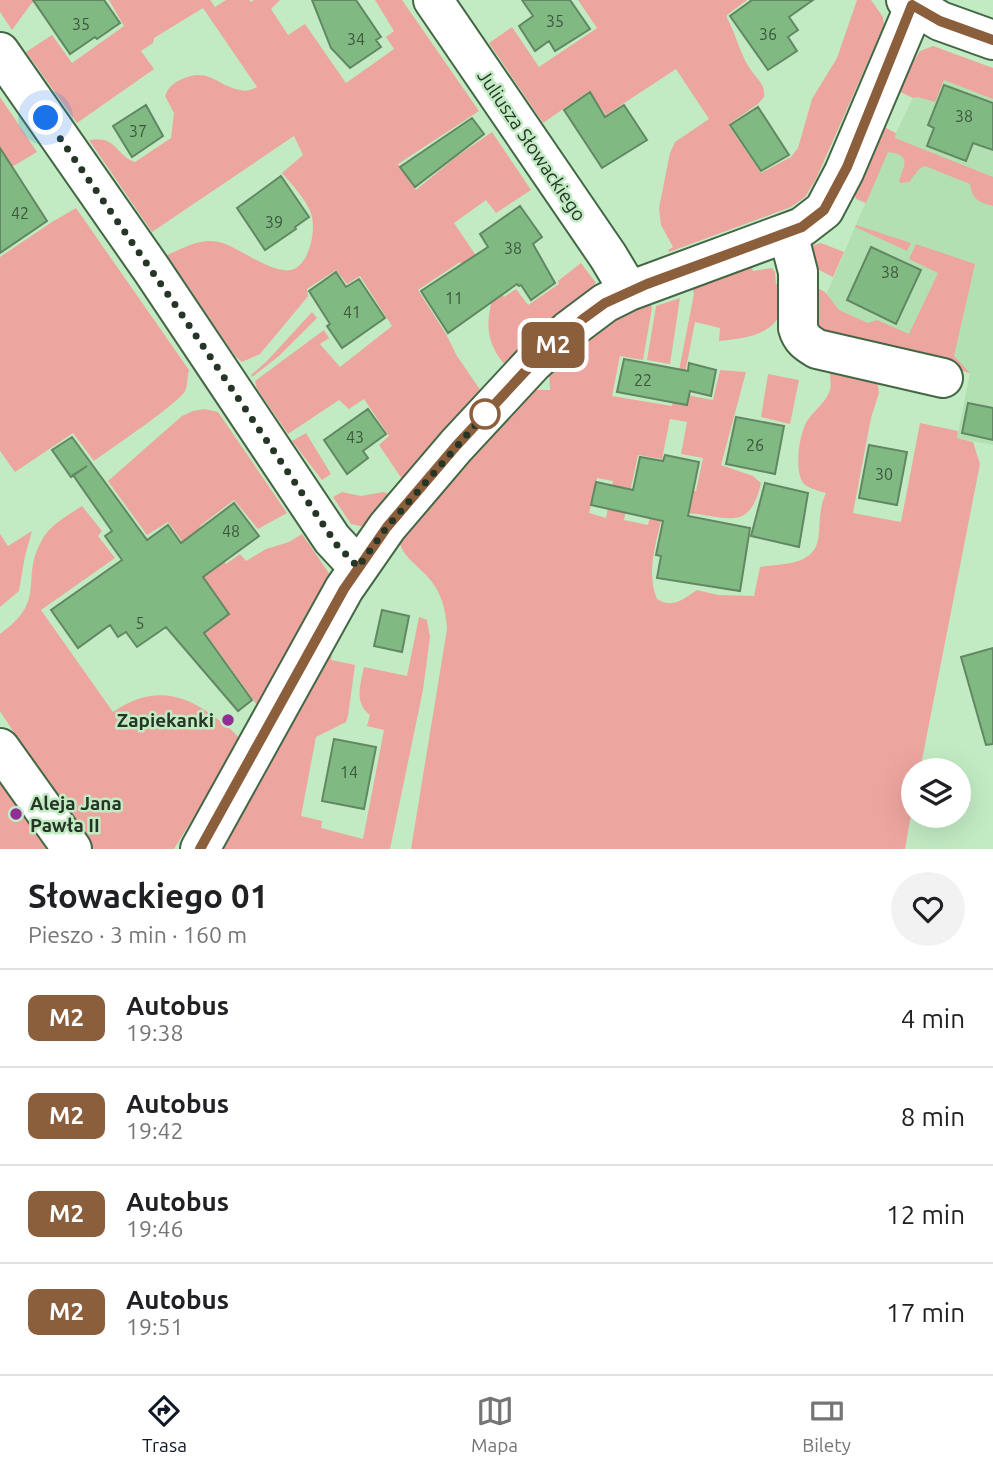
<!DOCTYPE html>
<html lang="pl">
<head>
<meta charset="utf-8">
<style>
  :root { --surface:#fff; --page:#f2f2f2; --text:#202124; --muted:#757577; --line:#e0e0e0; --accent:#111827 }
  body { margin:0; font-family:Ubuntu,sans-serif; background:var(--page); color:var(--text); height:100vh; display:flex; flex-direction:column; font-size:26px; white-space:nowrap }
  * { box-sizing:border-box; margin:0 }
  p { font-size:23px; color:var(--muted) }
  .icon { flex:none; width:38px; height:38px; fill:none; stroke:currentColor; stroke-width:2; stroke-linecap:round; stroke-linejoin:round }
  .map { position:relative; height:849px; overflow:hidden }
  .side { display:flex; flex-direction:column; background:var(--surface); flex:1 }
  .side>* { flex:none }
  .badge { padding:0 14px; border-radius:10px; font-size:24px; line-height:46px }
  .buttons { position:absolute; left:901px; top:758px; display:grid; gap:14px }
  .buttons a { display:grid; place-items:center; width:70px; height:70px; border-radius:50%; background:var(--surface); box-shadow:0 7px 28px #0002; font-size:35px }
  .you { position:absolute; width:35px; height:35px; margin:-18px; border:5px solid #fff; border-radius:50%; background:#1a73e8; box-shadow:0 0 0 10px #1a73e833 }
  .map>.badge { position:absolute; translate:-50% -50%; box-shadow:0 0 0 4px #fff }
  .round { display:grid; place-items:center; flex:none; width:74px; height:74px; border-radius:37px; background:var(--page) }
  .summary { display:flex; align-items:center; justify-content:space-between; height:119px; padding:0 28px }
  h1 { font-size:33px; font-weight:700; line-height:52px }
  ul { padding:0; list-style:none }
  li { display:flex; align-items:center; gap:21px; height:98px; padding:0 28px; border-top:2px solid var(--line) }
  li div { flex:1 }
  li b { display:block; font-size:26px }
  li em { font-style:normal }
  li .badge { min-width:77px; font-weight:700; text-align:center }
  .dock { display:flex; justify-content:space-around; align-items:center; height:98px; border-top:2px solid var(--line); background:var(--surface); font-size:19px; color:var(--muted) }
  .dock a { display:grid; justify-items:center; gap:4px }
  .dock .selected { color:var(--accent) }
  .map>svg:first-child { display:block }
</style>
</head>
<body>
<div class="map">
<svg width="993" height="849" viewBox="0 0 993 849">
  <rect width="100%" height="100%" fill="#c2ebc3"/>
  <path fill="#b2e0b3" d="M934,55L993,78V445L957,438L970,373L954,356L838,331L824,300L890,145Z"/>
  <path fill="#eda69f" fill-rule="evenodd" d="M0,0H37L31,4L12,30L0,12Z
    M109,0H210L215,7L226,0H249L251,2L254,0H280L271,9L288,35L305,24L346,83L394,49L386,37L394,31L375,0H402L479,111L398,164L416,190L456,157L492,132L531,190L496,213L486,200L454,223L504,297L516,289L528,305L559,284L558,281L581,263L596,283L508,368C489,348 485,330 491,304L460,262L418,290L446,334L457,356L483,394L404,482L379,445L389,436L364,399L349,409L339,400L288,434L257,389L255,381L324,330L329,338L320,344L340,367L392,326L360,276L347,284L336,270L307,289L308,296L305,300L260,354L242,362L235,356L167,255C184,248 200,238 219,242C241,248 259,266 283,270C307,275 316,235 312,217C309,202 292,185 282,173L303,155L294,136L152,232L89,140C117,135 115,155 135,162L171,138L174,113L165,96C168,88 172,84 180,80C208,66 217,86 240,90C246,92 251,90 257,87L203,8L154,38L153,43L141,51L154,69L77,123L26,52L52,35L72,63L124,26Z
    M578,0H747L727,15V18C737,36 740,56 753,73C760,82 765,85 764,97L758,104L729,124V126L761,173L791,157L798,148L812,99L837,58L857,0H871L883,17L884,25L816,179L805,197L791,207L669,252L668,250L673,247L661,225L659,208L670,153L675,142L709,119L676,69L606,115L589,91L543,123L489,43L512,27L539,67L597,28Z
    M933,46L993,68V99L944,80L935,102L918,97L913,98L892,88L903,60L912,64L920,51Z
    M0,97L37,152L0,174Z
    M884,127L896,133L895,138L993,177V206C978,202 972,199 970,184L925,166L919,169L909,182L900,183L899,181C905,163 911,155 888,152L866,203L856,199L853,189L875,130Z
    M76,208L189,370C187,377 188,385 185,391C179,403 109,450 94,461L73,433L15,472L0,451V257L52,222Z
    M856,225L911,243L907,251L855,227Z
    M821,243L844,252L833,277L817,269L811,246Z
    M916,244L975,264L954,356L970,373L855,344L826,334L815,320L813,286L825,292L839,310L868,323L877,320L909,334L938,273L909,259Z
    M750,262L753,271L772,268L775,272L776,284H786C785,293 784,303 781,312C772,336 741,339 719,341L720,328L695,322L681,394L713,400L720,370L746,372L721,465L753,476L761,483C749,537 722,513 683,513C676,513 668,515 662,516C656,544 646,572 657,599C673,609 683,599 697,590L718,595L754,596L760,567C786,563 818,566 819,532C820,518 820,505 826,493C819,491 811,489 805,485C793,474 799,434 807,421C814,410 826,403 830,390C832,383 829,372 829,363L876,375L879,393L871,418L853,513L901,522L920,423L958,431L957,438L973,442L980,464L920,770H914L913,803L905,849H411L447,629C446,609 441,591 427,576C416,564 402,556 399,540L477,440L484,446L515,413L508,406L536,385V390H550L549,370L552,360L648,297L652,308L643,360L620,356L612,396L672,406L694,294L692,287ZM670,419L687,422L681,454L703,458L696,491L657,484L648,525L624,520L638,455L662,459ZM597,478L613,481L606,518L589,513Z
    M680,298L670,364L647,360L656,306Z
    M312,312L317,318L279,356L252,377L251,375L267,361Z
    M768,374L799,380L790,424L761,417Z
    M204,409L218,412L287,513L258,529L234,500L200,526L226,564L240,554L246,561L266,549L289,542L302,534L333,579L260,709L160,570L196,560L168,522L147,535L108,481L182,416L193,411Z
    M306,433L331,474L322,480L292,441Z
    M342,492L361,496L384,492L392,496L364,527L351,524L333,497Z
    M82,506L102,531L98,536L115,558L41,610L113,712C150,687 181,691 216,718C225,725 234,731 241,740L174,849H89L0,711V634C48,600 20,580 41,542C49,525 67,516 82,506Z
    M32,531L25,556L19,591L0,607V534L8,546Z
    M419,617L427,620L430,637L423,690L390,849H212L325,647L332,654L331,660L355,665L348,716L346,722L316,737L301,816L322,821L321,828L363,839L384,730L367,726L370,715C354,703 360,685 364,667L407,676Z
    M0,769L57,849H0Z"/>
  <path fill="#80ba82" stroke="#628763" stroke-width="2" d="M33,0H104L120,23L97,39L95,37L70,54Z
    M312,0H356L381,37L376,40L381,47L350,68L331,48Z
    M522,0H570L590,29L555,51L549,41L535,51L519,26L533,16Z
    M752,0H813L789,17L798,30L788,37L797,51L768,70L730,16Z
    M944,85L993,103V150L973,143L966,161L927,146L934,128L928,125Z
    M590,92L605,117L624,105L647,140L602,168L564,110Z
    M146,105L163,136L132,157L113,126Z
    M758,107L789,155L761,171L730,125Z
    M472,118L484,134L415,187L400,167Z
    M0,148L47,221L0,253Z
    M281,176L309,217L295,227L296,229L265,250L237,208Z
    M520,206L542,237L533,244L555,283L531,300L521,285L519,286L517,284L448,333L421,291L488,247L480,234Z
    M871,247L921,270L896,324L847,300Z
    M336,272L346,287L359,279L385,318L342,348L327,326L330,324L309,291Z
    M624,359L688,371L689,363L716,370L711,396L690,391L687,405L617,392Z
    M968,403L993,408V440L962,433Z
    M368,409L386,434L363,451L368,458L347,474L324,440Z
    M736,417L784,426L775,474L726,464Z
    M72,437L147,540L168,525L181,543L234,503L259,536L203,577L229,614L204,633L252,700L238,711L166,627L137,647L126,632L118,637L110,625L78,648L51,610L122,560L105,536L112,531L73,475L87,466L71,477L52,450Z
    M869,445L907,452L897,505L859,498Z
    M665,455L699,462L688,516L750,528L740,591L657,578L661,556L656,555L663,521L591,505L596,482L633,490L640,457L663,461Z
    M765,483L808,493L799,547L751,536Z
    M382,610L409,616L402,652L374,646Z
    M993,648V744L986,745L961,657Z
    M334,739L376,747L364,809L322,801Z"/>
  <g fill="none" stroke-linecap="round" stroke-linejoin="round">
    <g stroke="#436744" stroke-width="42">
      <path id="minor" d="M433,0L608,256L629,291
        M906,0L940,21L993,40
        M0,52L152,270L332,539L358,567
        M788,233L798,272V328C801,339 807,343 817,349L943,378
        M0,748L72,849
        M200,849L344,589L387,527L456,446L533,363L569,330L605,303L629,291L802,227L824,210L844,172L909,19L913,0"/>
    </g>
    <use href="#minor" stroke="#fff" stroke-width="38"/>
  </g>
  <g fill="none" stroke-linecap="round" stroke-linejoin="round">
    <g stroke="#fff" stroke-width="16">
      <path id="line" d="M200,849L344,589L387,527L456,446L533,363L583,319L605,303L647,284L802,227L824,210L847,167L912,5L940,21L993,40"/>
    </g>
    <use href="#line" stroke="#8b5e3c" stroke-width="10"/>
    <path stroke="#253526" stroke-width="7" stroke-dasharray="0 12.6" d="M46,118L178,309L337,545L358,567L387,527L485,414"/>
  </g>
  <circle fill="#fff" stroke="#8b5e3c" stroke-width="3.5" cx="485" cy="414" r="14"/>
  <g fill="#902e96" stroke="#c2ebc3" stroke-width="2.5">
    <circle cx="228" cy="720" r="7"/>
    <circle cx="16" cy="814" r="7"/>
  </g>
  <g text-anchor="middle" stroke-width="5" stroke-linejoin="round" paint-order="stroke">
    <g font-size="16" fill="#3c563d">
      <text x="555" y="27">35</text>
      <text x="81" y="30">35</text>
      <text x="768" y="40">36</text>
      <text x="356" y="45">34</text>
      <text x="964" y="122">38</text>
      <text x="138" y="137">37</text>
      <text x="20" y="219">42</text>
      <text x="274" y="228">39</text>
      <text x="513" y="254">38</text>
      <text x="890" y="278">38</text>
      <text x="454" y="304">11</text>
      <text x="352" y="318">41</text>
      <text x="643" y="386">22</text>
      <text x="355" y="443">43</text>
      <text x="755" y="451">26</text>
      <text x="884" y="480">30</text>
      <text x="231" y="537">48</text>
      <text x="140" y="629">5</text>
      <text x="349" y="778">14</text>
    </g>
    <g font-size="19" fill="#253526" stroke="#c2ebc3">
      <text transform="translate(532 145) rotate(56)" y="7">Juliusza Słowackiego</text>
    </g>
    <g font-size="19" font-weight="bold" fill="#253526" stroke="#c2ebc3" text-anchor="end">
      <text x="214" y="727">Zapiekanki</text>
      <text x="30" y="810" text-anchor="start">Aleja Jana<tspan x="30" dy="22">Pawła II</tspan></text>
    </g>
  </g>
</svg>
<div class="buttons">
<a><svg class="icon" aria-label="layers" viewBox="0 0 24 24"><path d="M12 4l9 5-9 5-9-5zM3 14l9 5 9-5"/></svg></a>
</div>
<div class="you" style="left:46px;top:118px"></div>
<b class="badge" style="left:553px;top:345px;background:#8b5e3c;color:#fff">M2</b>
</div>
<section class="side">
<div class="summary"><div><h1>Słowackiego 01</h1><p>Pieszo · 3 min · 160 m</p></div><a class="round"><svg class="icon" aria-label="heart" viewBox="0 0 24 24"><path d="M12 20l-8-8c-3-5 5-10 8-4 3-6 11-1 8 4z"/></svg></a></div>
<ul>
<li><span class="badge" style="background:#8b5e3c;color:#fff">M2</span><div><b>Autobus</b><p>19:38</p></div><em>4 min</em></li>
<li><span class="badge" style="background:#8b5e3c;color:#fff">M2</span><div><b>Autobus</b><p>19:42</p></div><em>8 min</em></li>
<li><span class="badge" style="background:#8b5e3c;color:#fff">M2</span><div><b>Autobus</b><p>19:46</p></div><em>12 min</em></li>
<li><span class="badge" style="background:#8b5e3c;color:#fff">M2</span><div><b>Autobus</b><p>19:51</p></div><em>17 min</em></li>
</ul>
</section>
<nav class="dock">
<a class="selected"><svg class="icon" aria-label="directions" viewBox="0 0 24 24"><path d="M12 3l9 9-9 9-9-9zM9 14v-3h6M13 9l2 2-2 2"/></svg>Trasa</a>
<a><svg class="icon" aria-label="map" viewBox="0 0 24 24"><path d="M3 6l6-2 6 2 6-2v14l-6 2-6-2-6 2zM9 4v14M15 6v14"/></svg>Mapa</a>
<a><svg class="icon" aria-label="tickets" viewBox="0 0 24 24"><path d="M3 7h18v10H3zM15 7v10"/></svg>Bilety</a>
</nav>
</body>
</html>
